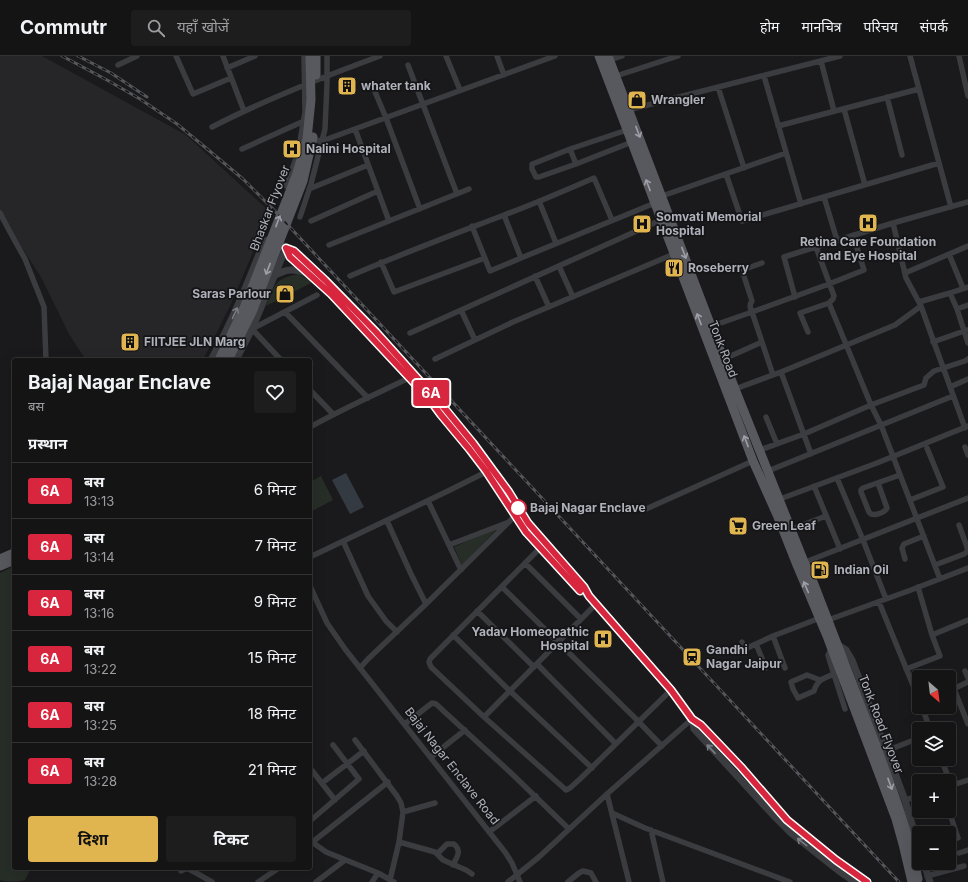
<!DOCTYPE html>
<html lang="hi">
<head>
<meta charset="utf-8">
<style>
  :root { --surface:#141415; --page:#1d1d1e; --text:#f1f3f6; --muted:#9d9ea0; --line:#333334; --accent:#e0b44e }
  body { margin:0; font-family:Inter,"Noto Sans Devanagari",sans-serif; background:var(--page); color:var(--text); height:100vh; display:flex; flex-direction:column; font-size:15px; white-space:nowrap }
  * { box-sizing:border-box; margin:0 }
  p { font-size:13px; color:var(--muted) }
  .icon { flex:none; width:22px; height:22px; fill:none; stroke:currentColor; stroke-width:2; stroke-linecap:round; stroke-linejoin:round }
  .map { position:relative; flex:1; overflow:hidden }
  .side { position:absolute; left:12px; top:302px; width:300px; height:512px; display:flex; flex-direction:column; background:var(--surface); border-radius:4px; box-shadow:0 4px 16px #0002,0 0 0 1px var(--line) }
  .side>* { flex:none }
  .badge { padding:0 8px; border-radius:3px; font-size:14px; line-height:26px }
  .needle { width:26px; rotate:152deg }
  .fabs { position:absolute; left:912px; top:614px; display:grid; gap:8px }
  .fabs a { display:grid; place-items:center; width:44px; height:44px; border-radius:4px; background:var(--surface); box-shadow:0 4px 16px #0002,0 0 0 1px var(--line); font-size:20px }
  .map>.badge { position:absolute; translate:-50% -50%; box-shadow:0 0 0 2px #fff }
  h2 { padding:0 16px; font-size:15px; line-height:36px }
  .round { display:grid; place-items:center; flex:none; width:42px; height:42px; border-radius:4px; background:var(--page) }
  .overview { display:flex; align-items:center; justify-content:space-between; height:68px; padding:0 16px }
  h1 { font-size:19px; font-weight:700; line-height:30px }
  .button { display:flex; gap:8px; margin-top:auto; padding:8px 16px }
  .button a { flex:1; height:46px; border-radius:4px; background:var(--accent); color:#111; font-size:16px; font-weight:700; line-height:46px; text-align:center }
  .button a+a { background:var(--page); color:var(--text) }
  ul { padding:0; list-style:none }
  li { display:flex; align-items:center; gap:12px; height:56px; padding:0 16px; border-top:1px solid var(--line) }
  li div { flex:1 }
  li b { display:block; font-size:15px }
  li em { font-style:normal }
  li .badge { min-width:44px; font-weight:700; text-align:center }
  header { display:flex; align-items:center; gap:24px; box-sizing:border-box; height:56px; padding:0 20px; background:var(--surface); border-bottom:1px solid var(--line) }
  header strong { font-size:19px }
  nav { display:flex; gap:22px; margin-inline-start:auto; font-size:14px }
  .search { width:280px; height:36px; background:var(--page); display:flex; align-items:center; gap:10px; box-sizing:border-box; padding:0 14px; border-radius:4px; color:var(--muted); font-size:15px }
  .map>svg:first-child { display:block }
</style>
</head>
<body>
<header>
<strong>Commutr</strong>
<div class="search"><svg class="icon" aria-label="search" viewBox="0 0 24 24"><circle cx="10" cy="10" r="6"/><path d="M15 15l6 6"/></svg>यहाँ खोजें</div>
<nav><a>होम</a><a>मानचित्र</a><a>परिचय</a><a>संपर्क</a></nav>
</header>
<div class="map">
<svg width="968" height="826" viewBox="0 0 968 826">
  <rect width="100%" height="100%" fill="#1a1a1c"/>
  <path fill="#262629" d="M0,0H42L186,79L270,156L231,248L203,304H86L69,278L41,221L0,158Z"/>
  <path fill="#262e27" d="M298,218L308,223L313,226L266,250C275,229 274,223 298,218Z
    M321,420L333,444L310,456V426Z
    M500,470L462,509L454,491Z
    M14,510V812H30V814L25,824C17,826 7,826 0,824V517Z"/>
  <path fill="#333a41" d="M346,417L364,451L350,458L332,424Z"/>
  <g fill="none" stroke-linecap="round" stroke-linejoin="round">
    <path stroke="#3b3c40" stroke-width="5.5" d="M176,0L193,38L231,22
      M223,0L244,55
      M446,0L460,34
      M497,0L504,19
      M910,0L951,151
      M959,0L968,40
      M610,4L622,0
      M821,5L834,55
      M118,9L137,0
      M408,9L457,138
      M227,12L255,0
      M616,20L678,0
      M764,20L801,148
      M373,31L386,62L420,153
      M718,31L744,112
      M887,41L902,99
      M844,53L865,129
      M628,54L840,0
      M778,70L919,33
      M212,71C266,43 323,21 380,0
      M355,73L389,165
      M627,74L570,93L535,107L532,108V113L536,121H539L576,108L632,86
      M301,82L322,85L555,0
      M242,93L304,65
      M570,93L576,108
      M726,118L742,165L939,107
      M286,130L298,97L305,56L304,0
      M309,133L368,109
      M662,140L786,97
      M824,141L837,184
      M539,145L556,187
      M0,157L10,176L25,203L44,251L46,304
      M504,159L521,202L655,147
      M300,161L311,128L325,73L327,28V0
      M311,165L378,135
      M893,167L906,222L921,250L931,278L965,372
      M472,170L490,215L521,202
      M329,189L469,133
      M816,191L834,240L833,243L829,247L871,349L881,369L940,523
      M949,198L963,232
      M381,206L394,236L485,202
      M762,207L742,214L752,245C749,249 750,252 752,256L829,228L864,214L853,179
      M559,210L573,241
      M905,217L968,190
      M350,220C401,198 452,179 504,159C534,148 564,135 594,122L612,164
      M535,220L549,251
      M950,237L968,231
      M795,241L784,201L893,167L968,146
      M919,246L950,237L957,253
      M968,249L957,253L968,287
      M461,254L475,284
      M285,256L368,342
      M712,270L752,256L762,286L724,303
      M808,276L800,257L829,247
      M410,277L661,164
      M762,286L773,319
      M933,286L967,274
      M435,303L513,266L674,198
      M281,304L252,273L317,239
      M781,316L811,398
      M950,331L968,323
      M735,333L781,316L895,269L921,250
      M310,334L333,358
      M766,361L777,388
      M310,371C342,353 376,338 409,322
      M965,391L968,399
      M760,394L804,378L871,349L924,329L926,322L934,315L965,305L968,303
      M768,415L953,340
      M837,422L863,484L886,543
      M878,427L887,452C885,456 876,460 871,458L869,456L861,436V434L863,432L900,419
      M814,430L840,493
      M780,443L877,407L968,370
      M910,444L943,431L927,392
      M428,445L461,514
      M646,453L753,405
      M387,465L411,518L426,548
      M792,473L826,460
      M343,485L368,540L386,565L397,576
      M449,489L509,466
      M541,491L430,603L429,606L431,611L484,661L566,734L570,732L580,723L671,634
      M310,501L450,434L490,414
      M905,503L902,492L904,488L924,480
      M525,507L581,563
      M803,507L968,442
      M935,509L964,498C967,496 968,495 967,491L959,469
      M310,530L327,567L345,593L505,796L512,807L520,826
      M502,531L635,662L662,690
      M879,546L919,644
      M477,555L534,611
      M828,564L911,534L968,512
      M453,579L510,635L592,712
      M932,579L968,564
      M773,580L785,612
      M742,586L745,593L773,580L820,562
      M756,588L766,612
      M832,592L828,599L830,606L845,653
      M537,608L616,688
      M360,612L368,603L426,548L515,460
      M906,613L940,600L932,579L918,531
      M965,615L968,622
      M820,624L807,619L791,626L793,633L798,642L814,635C817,624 824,622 834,618
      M954,633L968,668
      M949,635L968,626
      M922,651L930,673
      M484,661L596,548
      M405,668L432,647L436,648L511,717L569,773
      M355,684L397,740L401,747L403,756
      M886,695L919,682
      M431,701L465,674
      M941,703L952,730
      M310,712L335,744
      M322,727L364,695
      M949,730L968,724
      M607,738L629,826
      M905,744L919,740
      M949,755L958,782
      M612,757L645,772L790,826
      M310,765L359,723L333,689
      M651,774L663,826
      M489,776L536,740
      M312,786L326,796L378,817L394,826
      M399,786L435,796L443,804L466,814L472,818
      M310,788L388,726
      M438,797L447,788H454C462,795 457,801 453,809
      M959,797L968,794
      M181,815L185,813H189L212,826
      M927,820L964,810
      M390,824L399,786L403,756L435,747
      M258,826L279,812
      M316,826L345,804
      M372,826L378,817
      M508,826L539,801L607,738L692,663
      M568,826L579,817L583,815L591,817L596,826"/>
    <path stroke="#3b3c40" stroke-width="7" d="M284,190L294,195L325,224L376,276L446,354L473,387L492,413L509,436L527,467L584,531L589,540
      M286,192L290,201L321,229L340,248L430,345L441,359L470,394L486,415L527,476L580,535L589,540L596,548L671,634L692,663L701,669L741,711L787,764L836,804L867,826
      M274,220C286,213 293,212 306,217
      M211,304C232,266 248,226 264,186L268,184H274
      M236,304L252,273L286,192
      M838,589L846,594L852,604L905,744L919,792
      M692,663L694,673L773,759L791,777L839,815L855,826
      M924,807L930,826"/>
    <path stroke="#58595f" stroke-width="9" d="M599,0L753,405L778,461L797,509L827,580L896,763L903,788L912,826
      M608,0L735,333L804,506L812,523C832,574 851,625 871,676C889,724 908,772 918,823
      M316,19V0
      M219,304L244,252L296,120L307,83L311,44L310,0
      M228,304L252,256L303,125L313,81
      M0,503L14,497
      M0,510L14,504"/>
    <g stroke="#55565b" stroke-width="3">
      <path id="rail" d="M62,0L107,24L140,43L177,68L212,97L243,123L273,153L899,826
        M78,0L111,17L147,41"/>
    </g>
    <use href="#rail" stroke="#151517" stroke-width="1.5" stroke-dasharray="4.5" stroke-linecap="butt"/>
  </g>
  <defs><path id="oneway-shaft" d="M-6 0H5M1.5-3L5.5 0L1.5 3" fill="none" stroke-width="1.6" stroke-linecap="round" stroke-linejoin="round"/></defs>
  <g stroke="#9d9fa8">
    <use href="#oneway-shaft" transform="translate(638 76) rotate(69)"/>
    <use href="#oneway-shaft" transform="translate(648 129) rotate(-111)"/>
    <use href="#oneway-shaft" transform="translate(278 165) rotate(-69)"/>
    <use href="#oneway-shaft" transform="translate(684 197) rotate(69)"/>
    <use href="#oneway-shaft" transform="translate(268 213) rotate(111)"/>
    <use href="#oneway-shaft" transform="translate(699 263) rotate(-111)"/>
    <use href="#oneway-shaft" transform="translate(746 385) rotate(-111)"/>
    <use href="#oneway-shaft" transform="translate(806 531) rotate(-113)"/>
    <use href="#oneway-shaft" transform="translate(890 728) rotate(70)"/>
  </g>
  <g stroke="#7a7c83">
    <use href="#oneway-shaft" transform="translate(235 257) rotate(-65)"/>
    <use href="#oneway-shaft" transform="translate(711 693) rotate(-133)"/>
    <use href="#oneway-shaft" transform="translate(802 786) rotate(-142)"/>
  </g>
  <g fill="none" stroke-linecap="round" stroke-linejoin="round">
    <g stroke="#fff" stroke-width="9">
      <path id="line" d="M580,535L526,476L486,415L470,394L441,359L430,344L331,238L290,201L286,192L294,195L325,224L376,276L446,354L473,387L492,413L509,436L528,467L584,531L589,540L671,634L692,663L701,669L741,711L787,764L836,804L867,826"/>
    </g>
    <use href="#line" stroke="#d7263d" stroke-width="6"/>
  </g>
  <defs>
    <g id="building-square" transform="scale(1)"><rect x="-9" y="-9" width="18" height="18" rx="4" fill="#e0b44e" stroke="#151517"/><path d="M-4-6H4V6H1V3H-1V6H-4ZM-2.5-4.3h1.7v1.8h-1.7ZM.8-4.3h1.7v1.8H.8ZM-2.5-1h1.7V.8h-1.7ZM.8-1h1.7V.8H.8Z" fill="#111"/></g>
    <g id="shop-square" transform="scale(1)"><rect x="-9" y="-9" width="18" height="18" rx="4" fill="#e0b44e" stroke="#151517"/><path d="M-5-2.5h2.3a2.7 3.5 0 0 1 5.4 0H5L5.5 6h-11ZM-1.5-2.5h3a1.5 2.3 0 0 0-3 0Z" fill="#111"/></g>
    <g id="hospital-square" transform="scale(1)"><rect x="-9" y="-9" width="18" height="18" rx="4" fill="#e0b44e" stroke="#151517"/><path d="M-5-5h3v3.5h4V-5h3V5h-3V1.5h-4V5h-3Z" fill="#111"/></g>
    <g id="restaurant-square" transform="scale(1)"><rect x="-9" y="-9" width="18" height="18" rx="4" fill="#e0b44e" stroke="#151517"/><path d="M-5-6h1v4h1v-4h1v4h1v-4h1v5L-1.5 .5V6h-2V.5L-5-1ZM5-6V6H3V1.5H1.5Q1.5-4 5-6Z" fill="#111"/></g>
    <g id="supermarket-square" transform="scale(1)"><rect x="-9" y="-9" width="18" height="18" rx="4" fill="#e0b44e" stroke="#151517"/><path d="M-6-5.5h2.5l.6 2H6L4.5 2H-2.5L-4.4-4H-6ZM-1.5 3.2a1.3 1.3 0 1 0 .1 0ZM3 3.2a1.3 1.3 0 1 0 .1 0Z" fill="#111"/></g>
    <g id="fuel-square" transform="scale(1)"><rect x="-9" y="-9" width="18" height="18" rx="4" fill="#e0b44e" stroke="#151517"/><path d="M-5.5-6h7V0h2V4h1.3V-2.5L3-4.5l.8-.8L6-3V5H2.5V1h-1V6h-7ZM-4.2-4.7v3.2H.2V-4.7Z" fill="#111"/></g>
    <g id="station-square" transform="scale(1)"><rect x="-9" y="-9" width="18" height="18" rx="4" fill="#e0b44e" stroke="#151517"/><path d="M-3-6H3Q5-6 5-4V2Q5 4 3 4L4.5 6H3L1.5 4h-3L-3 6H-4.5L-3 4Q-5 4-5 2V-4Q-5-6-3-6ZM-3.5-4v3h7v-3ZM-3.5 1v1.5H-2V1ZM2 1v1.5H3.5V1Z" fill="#111"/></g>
  </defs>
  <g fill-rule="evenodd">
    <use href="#building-square" x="347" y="30"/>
    <use href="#shop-square" x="637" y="44"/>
    <use href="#hospital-square" x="292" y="93"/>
    <use href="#hospital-square" x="868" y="167"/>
    <use href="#hospital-square" x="642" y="168"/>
    <use href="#restaurant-square" x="674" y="212"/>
    <use href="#shop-square" x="285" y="238"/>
    <use href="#building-square" x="130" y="286"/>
    <use href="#supermarket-square" x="738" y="470"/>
    <use href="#fuel-square" x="820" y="514"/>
    <use href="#hospital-square" x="603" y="583"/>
    <use href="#station-square" x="692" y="601"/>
  </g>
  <circle fill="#fff" stroke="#d7263d" stroke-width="2" cx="518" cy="452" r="8"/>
  <g text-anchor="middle" stroke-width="3.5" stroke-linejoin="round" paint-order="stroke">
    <g font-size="12" font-weight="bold" fill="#aeb1ba" stroke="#151517" text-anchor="start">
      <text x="361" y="34">whater tank</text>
      <text x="651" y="48">Wrangler</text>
      <text x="306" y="97">Nalini Hospital</text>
      <text x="656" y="165">Somvati Memorial<tspan x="656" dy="14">Hospital</tspan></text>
      <text x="868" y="190" text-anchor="middle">Retina Care Foundation<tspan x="868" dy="14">and Eye Hospital</tspan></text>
      <text x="688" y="216">Roseberry</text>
      <text x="271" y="242" text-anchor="end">Saras Parlour</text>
      <text x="144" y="290">FIITJEE JLN Marg</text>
      <text x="752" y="474">Green Leaf</text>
      <text x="834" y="518">Indian Oil</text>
      <text x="589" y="580" text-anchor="end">Yadav Homeopathic<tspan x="589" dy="14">Hospital</tspan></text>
      <text x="706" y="598">Gandhi<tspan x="706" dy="14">Nagar Jaipur</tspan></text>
    </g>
    <g font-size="12" fill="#aeb1ba" stroke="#151517">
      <text transform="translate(270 152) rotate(-69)" y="4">Bhaskar Flyover</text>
      <text transform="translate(723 293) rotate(69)" y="4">Tonk Road</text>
      <text transform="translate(881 668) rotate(69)" y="4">Tonk Road Flyover</text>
      <text transform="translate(452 710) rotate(52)" y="4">Bajaj Nagar Enclave Road</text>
    </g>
    <g font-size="12" font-weight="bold" fill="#aeb1ba" stroke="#151517" text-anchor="start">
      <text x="530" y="456">Bajaj Nagar Enclave</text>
    </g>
  </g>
</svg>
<div class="fabs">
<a><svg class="needle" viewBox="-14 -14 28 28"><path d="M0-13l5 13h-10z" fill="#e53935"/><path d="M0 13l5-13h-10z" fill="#9d9ea0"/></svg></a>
<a><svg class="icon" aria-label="layers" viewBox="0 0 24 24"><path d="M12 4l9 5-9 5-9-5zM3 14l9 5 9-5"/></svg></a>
<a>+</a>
<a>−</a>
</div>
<b class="badge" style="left:431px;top:337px;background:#d7263d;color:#fff">6A</b>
<section class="side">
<div class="overview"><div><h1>Bajaj Nagar Enclave</h1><p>बस</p></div><a class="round"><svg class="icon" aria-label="heart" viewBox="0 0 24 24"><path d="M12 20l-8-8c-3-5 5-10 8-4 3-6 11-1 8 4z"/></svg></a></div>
<h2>प्रस्थान</h2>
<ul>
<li><span class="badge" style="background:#d7263d;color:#fff">6A</span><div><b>बस</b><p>13:13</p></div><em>6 मिनट</em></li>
<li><span class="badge" style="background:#d7263d;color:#fff">6A</span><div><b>बस</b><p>13:14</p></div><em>7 मिनट</em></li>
<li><span class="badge" style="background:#d7263d;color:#fff">6A</span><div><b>बस</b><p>13:16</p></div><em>9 मिनट</em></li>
<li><span class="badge" style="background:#d7263d;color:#fff">6A</span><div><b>बस</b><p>13:22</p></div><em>15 मिनट</em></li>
<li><span class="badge" style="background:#d7263d;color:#fff">6A</span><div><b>बस</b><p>13:25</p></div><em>18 मिनट</em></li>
<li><span class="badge" style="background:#d7263d;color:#fff">6A</span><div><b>बस</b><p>13:28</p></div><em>21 मिनट</em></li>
</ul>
<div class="button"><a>दिशा</a><a>टिकट</a></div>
</section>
</div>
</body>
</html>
